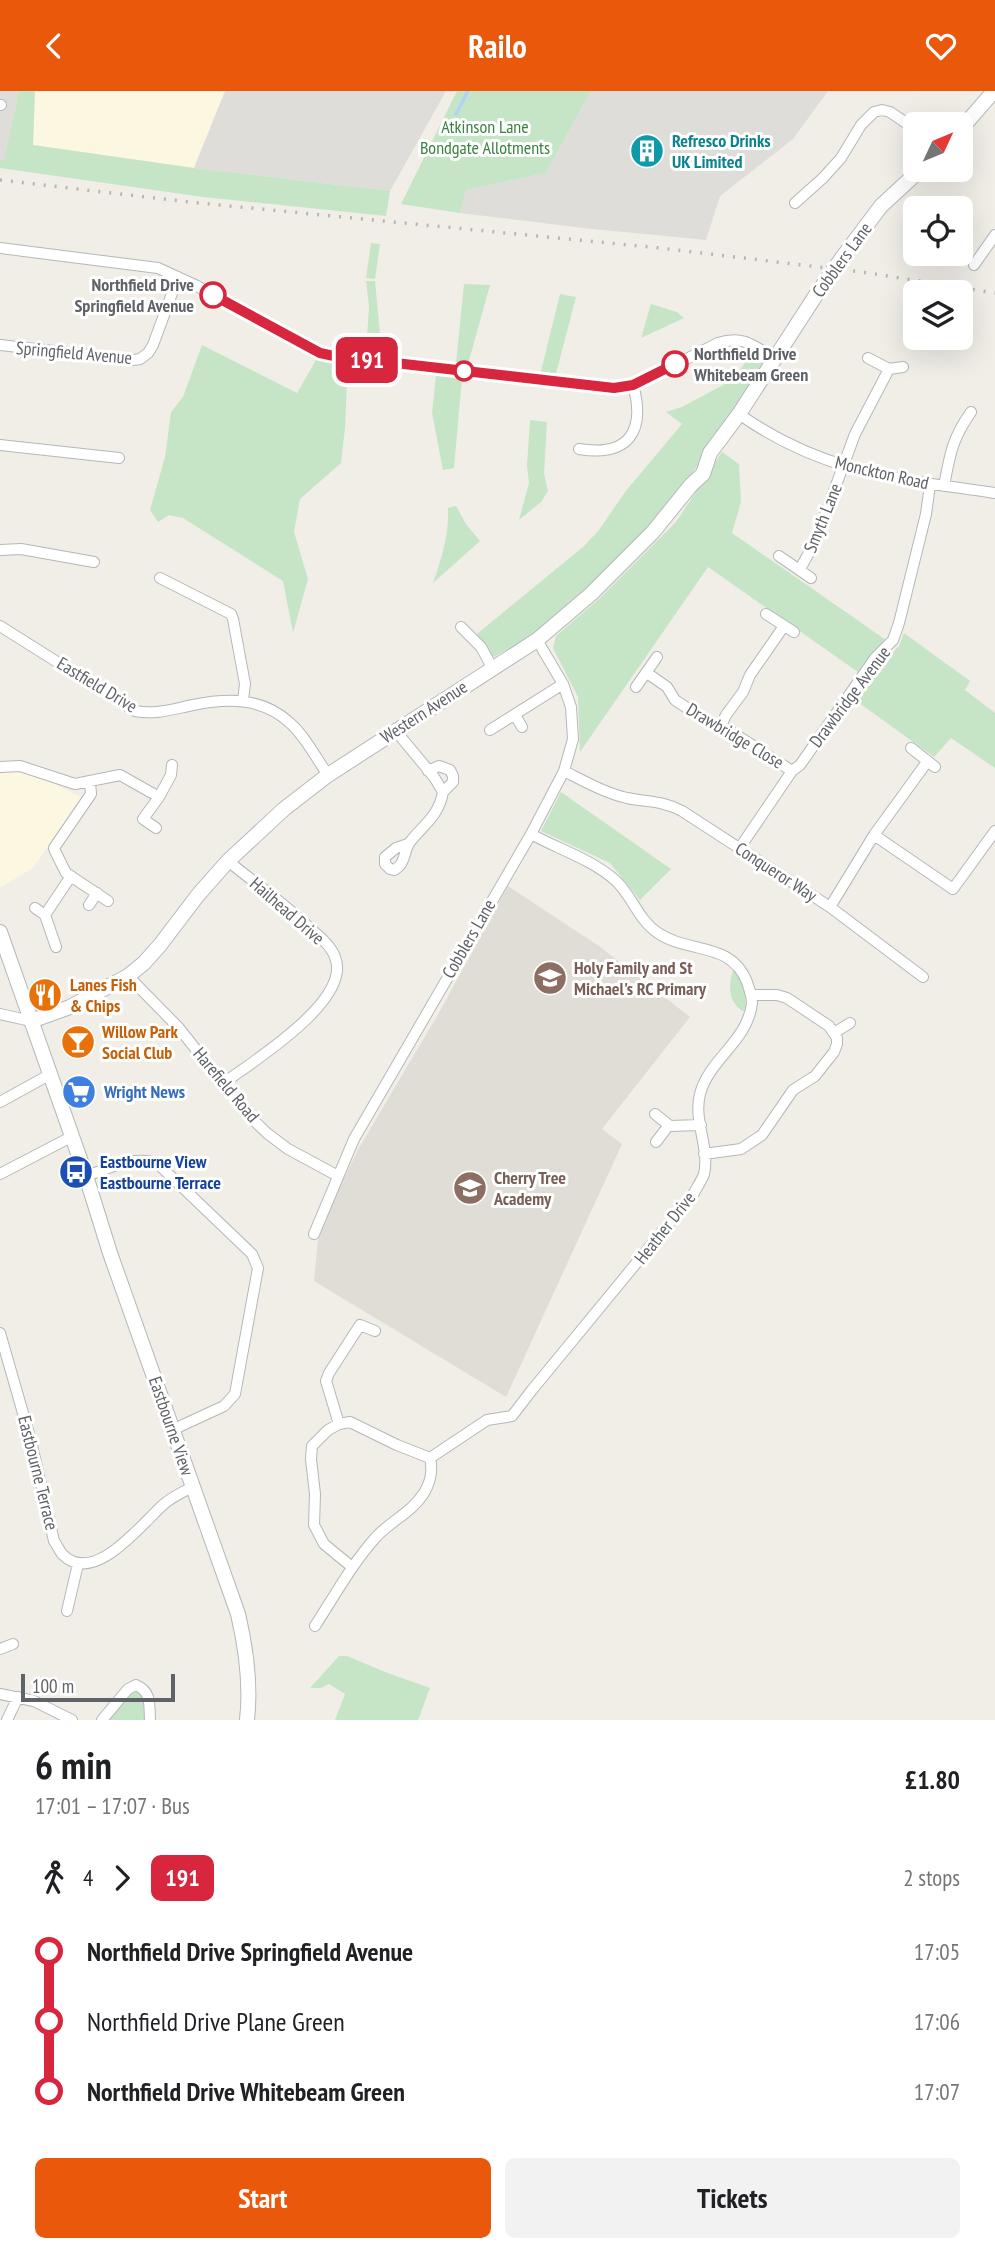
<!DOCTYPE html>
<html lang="en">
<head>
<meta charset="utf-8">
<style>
  :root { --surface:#fff; --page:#f2f2f2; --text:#202124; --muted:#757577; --accent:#ea580c }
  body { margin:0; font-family:"PT Sans Narrow",sans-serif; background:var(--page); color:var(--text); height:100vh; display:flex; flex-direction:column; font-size:26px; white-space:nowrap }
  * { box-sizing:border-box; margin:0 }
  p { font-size:23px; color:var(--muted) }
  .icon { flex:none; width:38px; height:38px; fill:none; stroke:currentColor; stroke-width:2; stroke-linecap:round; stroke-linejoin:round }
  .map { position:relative; height:1629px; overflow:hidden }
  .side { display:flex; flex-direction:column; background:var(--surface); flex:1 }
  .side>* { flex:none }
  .badge { padding:0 14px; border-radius:10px; font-size:24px; line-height:46px }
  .needle { width:46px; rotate:46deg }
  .buttons { position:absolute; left:903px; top:21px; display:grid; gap:14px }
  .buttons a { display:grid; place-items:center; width:70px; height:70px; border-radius:10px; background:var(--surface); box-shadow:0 7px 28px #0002; font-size:35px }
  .scale { position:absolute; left:21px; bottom:18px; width:154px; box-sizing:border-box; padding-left:7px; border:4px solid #5f6266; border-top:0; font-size:19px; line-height:24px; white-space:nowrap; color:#5f6266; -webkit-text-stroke:5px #fff; paint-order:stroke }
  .map>.badge { position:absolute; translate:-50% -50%; box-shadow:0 0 0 4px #fff }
  .legs { display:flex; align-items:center; gap:10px; height:77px; padding:0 35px; font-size:23px }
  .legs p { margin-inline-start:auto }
  .head { display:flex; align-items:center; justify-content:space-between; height:119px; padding:0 35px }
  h1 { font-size:38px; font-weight:600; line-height:52px }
  .button { display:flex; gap:14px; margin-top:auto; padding:14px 35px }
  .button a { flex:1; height:80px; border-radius:10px; background:var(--accent); color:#fff; font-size:28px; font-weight:600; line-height:80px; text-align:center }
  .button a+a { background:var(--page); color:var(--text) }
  ul { padding:0 35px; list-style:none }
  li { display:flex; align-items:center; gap:24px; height:70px; font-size:26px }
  li i { display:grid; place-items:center; width:10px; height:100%; margin:0 9px; background:currentColor }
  li i::after { content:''; width:18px; height:18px; margin:-9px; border:5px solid; border-radius:50%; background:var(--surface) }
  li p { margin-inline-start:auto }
  li:first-child i { background:linear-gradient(#0000 50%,currentColor 0) }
  li:last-child i { background:linear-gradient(currentColor 50%,#0000 0) }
  header { display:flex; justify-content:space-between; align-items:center; height:91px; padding:0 35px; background:var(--accent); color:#fff; font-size:32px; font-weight:600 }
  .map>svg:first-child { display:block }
</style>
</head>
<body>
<header><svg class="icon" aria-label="back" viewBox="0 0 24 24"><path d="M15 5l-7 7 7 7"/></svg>Railo<svg class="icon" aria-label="heart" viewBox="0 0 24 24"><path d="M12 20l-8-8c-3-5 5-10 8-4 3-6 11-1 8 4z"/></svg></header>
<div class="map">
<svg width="995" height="1629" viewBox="0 0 995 1629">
  <rect width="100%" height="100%" fill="#f0eee7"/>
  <path fill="#fcf7e0" d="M35,0H225L194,77L33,54Z
    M12,679L35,683L81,706L34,776L0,797V683Z"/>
  <path fill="#dfddd9" d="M0,0H19L4,70L0,69Z
    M225,0H446L390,100L194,77Z
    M591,0H828L793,48L720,105L706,149L583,137L460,122L466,99L546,82Z"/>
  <path fill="#dfddd5" d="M508,795L599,855L690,926L602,1038L622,1053L506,1306L314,1190L319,1138L359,1057L440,920Z"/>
  <path fill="#c6e5c7" d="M19,0H35L33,54L194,77L390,100L386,125L203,106L0,77V69H4Z
    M457,0H591L546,82L466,99L460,122L401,113Z
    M371,152L380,153L375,188L366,187Z
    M366,190H375L382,264L366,263L369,215Z
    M464,193L490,194L468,273L456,272Z
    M560,203L576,206L554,290L539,288Z
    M651,213L677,221L684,227L641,247Z
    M202,254L297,302L320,262L348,267L345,337L341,372L300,408L294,441L308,488L293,542L283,490L183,427L169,424L158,431L150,419L165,366L171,321L183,306Z
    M751,263L763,273C740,309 718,347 693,381C650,439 597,495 540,539C526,549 509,557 494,566L487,560L477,543L584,455L599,439L625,401L682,333L666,321L682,316L734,288Z
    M436,285L462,287L454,377L443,379L432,322Z
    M530,329L547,331L544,383L548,400L541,411L519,429L529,392L527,375Z
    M722,361L739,373L741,411L732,442L886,549L867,568L858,581L708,476L580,661L578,606L553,557L556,545L600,507L676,431Z
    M456,415L466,433L480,450L433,492C442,466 449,444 448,417Z
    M904,542L970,590L965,599L995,622V677L951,647L934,666L855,609L868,587L899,555Z
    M561,701L671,778L640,809L610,772L541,740Z
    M734,877C744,889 748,906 744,921C727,911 728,893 734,877Z
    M339,1565H347L385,1581L430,1597L418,1629H335L345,1603L329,1593L321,1597H310Z
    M138,1598L145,1608L144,1629H108L131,1600Z"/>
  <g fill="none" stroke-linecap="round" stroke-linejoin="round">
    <path stroke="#add4f9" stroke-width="3.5" d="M456,23L468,0"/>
    <g stroke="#b4b7bb" stroke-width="12">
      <path id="minor" d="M0,14H1
        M795,112L823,87L841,67L861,34L874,21L882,19L890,21L915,38
        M0,157L158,177L195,194L320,262L348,267L614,297L641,291L718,252C743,244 753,254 775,268
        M974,174L995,144
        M0,254L133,269L140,268L148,262L153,254L178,186
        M868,267L889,278L903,276
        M739,323C822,382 898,388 995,402
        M0,354L119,367
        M579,358C629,366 646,340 633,294
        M944,395C950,363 952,348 971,321
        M0,459L21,458L94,471
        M779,465L811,487
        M800,478L815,451L855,343L889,278
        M160,487L231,523L233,528L245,593L243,609
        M766,523L794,541
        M0,535L135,620C156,624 173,618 193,614C227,607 262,606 290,632C305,645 316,667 328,684
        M461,536L481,556L493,578
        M647,582L667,596L675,609L711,633L721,634L792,680
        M636,596L657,566
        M515,624L522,636
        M721,634L726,624L743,601L750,584L784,535
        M395,639L434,686L443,701C439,725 423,734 410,751C403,761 406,773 394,779L390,778L385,773V766L396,757L408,753
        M490,639L563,593
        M911,657L935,676
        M0,676L20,675L75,693L120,684L159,706L171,684L172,674
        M428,680L439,675L450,679L453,685V691L443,701
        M564,680C584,690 605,702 627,707C647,711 664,710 682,720L830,816L923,886
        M90,691L91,703L54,757L55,760L66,782L108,810
        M156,737L143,728L159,706
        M874,744L953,798L995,740
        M739,758L792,680L800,674L875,567L893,549L899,532L926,423L930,394
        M89,814L97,802
        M830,816L874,744L927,671
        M35,817L45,824L56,856
        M45,824L71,785
        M128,885L179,937L247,1023L268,1043L288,1058L338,1085
        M0,923L31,930
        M834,942L850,932
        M224,992C253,970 353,909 335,866C331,855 320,846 311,838C285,813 256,793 228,770
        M0,1011L49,984
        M655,1023L670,1035L701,1034
        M656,1051L669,1034
        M704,1063L741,1058L762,1044L793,999L815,985L834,961L837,953V947L829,935L787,907L777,904H752
        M0,1083L71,1046
        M86,1085C108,1078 135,1063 158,1073L252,1163L258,1177L235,1303L224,1315L172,1339
        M314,1143L354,1048L531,743L564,680L573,648L571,616L563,593L537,549
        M0,1242L31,1350L54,1450C57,1454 60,1461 63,1464C95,1495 142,1432 164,1413C172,1406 183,1401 192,1396
        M339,1333L326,1290L329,1282L360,1234L375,1240
        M352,1476L324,1453L314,1434L315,1403L311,1368L312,1355L328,1339L339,1333L350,1331L397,1354L430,1367
        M67,1520L78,1473
        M315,1535C335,1504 352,1473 376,1446C391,1430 412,1421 424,1402C431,1390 433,1380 430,1367L487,1329L512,1325L532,1299L694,1102C697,1096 702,1089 704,1083C710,1057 693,1029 700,1003C709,968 748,950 752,912C752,904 749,898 747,891C731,850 689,863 658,842C638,829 632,804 615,789C591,768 558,758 531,743
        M0,1558L13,1553
        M0,1603L34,1610L72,1629
        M7,1629L18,1606
        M102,1629L128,1598L136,1594C152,1601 149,1614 150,1629"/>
    </g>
    <g stroke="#b4b7bb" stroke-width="16">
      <path id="tertiary" d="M961,38L994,0
        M842,167L881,115L920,79
        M0,841L86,1085L110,1162L238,1523C246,1557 251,1594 247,1629
        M31,930L70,916L128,885L144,872L160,854L198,804L228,770L284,718L328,684L537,549L591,503L653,441L691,394L703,383L710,362L739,323L816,204"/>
    </g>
    <use href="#minor" stroke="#fff" stroke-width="10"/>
    <use href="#tertiary" stroke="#fff" stroke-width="14"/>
    <path stroke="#b5b6b6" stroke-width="3.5" stroke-dasharray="2 9" stroke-linecap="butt" d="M0,89L189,111L660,157L869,182L995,202"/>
    <g stroke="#b4b7bb" stroke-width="16" stroke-linecap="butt">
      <path id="tertiary-bridge" d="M816,204L842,167"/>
    </g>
    <use href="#tertiary-bridge" stroke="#fff" stroke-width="14"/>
  </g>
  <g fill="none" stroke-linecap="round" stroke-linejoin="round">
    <g stroke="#fff" stroke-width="16">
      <path id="line-1" d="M213,204L320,262L334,265L614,297L633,294L675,273"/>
    </g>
    <use href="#line-1" stroke="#d7263d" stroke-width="10"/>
  </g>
  <defs>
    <g id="building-disc" transform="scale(1.75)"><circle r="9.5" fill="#0f9aa8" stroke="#fff"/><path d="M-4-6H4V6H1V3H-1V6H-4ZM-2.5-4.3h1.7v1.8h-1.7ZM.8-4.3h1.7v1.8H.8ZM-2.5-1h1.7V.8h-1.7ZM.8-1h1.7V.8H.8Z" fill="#fff"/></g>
    <g id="school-disc" transform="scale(1.75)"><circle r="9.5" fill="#8d6e63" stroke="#fff"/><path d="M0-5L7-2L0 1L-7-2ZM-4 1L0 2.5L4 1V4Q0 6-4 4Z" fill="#fff"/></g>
    <g id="restaurant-disc" transform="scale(1.75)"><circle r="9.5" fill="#e8710a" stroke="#fff"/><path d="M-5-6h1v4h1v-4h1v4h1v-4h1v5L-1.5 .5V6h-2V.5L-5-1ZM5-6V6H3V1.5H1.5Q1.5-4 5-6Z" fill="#fff"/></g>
    <g id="bar-disc" transform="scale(1.75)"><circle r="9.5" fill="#e8710a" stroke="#fff"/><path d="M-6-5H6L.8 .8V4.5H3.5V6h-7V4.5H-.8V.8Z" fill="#fff"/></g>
    <g id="supermarket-disc" transform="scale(1.75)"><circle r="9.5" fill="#3f7fe0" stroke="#fff"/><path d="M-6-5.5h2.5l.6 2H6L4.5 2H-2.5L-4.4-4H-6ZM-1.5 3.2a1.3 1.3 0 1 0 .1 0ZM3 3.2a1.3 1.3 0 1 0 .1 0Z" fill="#fff"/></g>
    <g id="bus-disc" transform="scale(1.75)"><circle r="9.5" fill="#1a4fb4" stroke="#fff"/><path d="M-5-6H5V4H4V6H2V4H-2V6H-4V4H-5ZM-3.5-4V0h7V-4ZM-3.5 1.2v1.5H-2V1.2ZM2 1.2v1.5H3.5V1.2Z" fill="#fff"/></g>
  </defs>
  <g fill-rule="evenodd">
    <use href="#building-disc" x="647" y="60"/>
    <use href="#school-disc" x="550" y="887"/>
    <use href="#restaurant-disc" x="45" y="904"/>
    <use href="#bar-disc" x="78" y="951"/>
    <use href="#supermarket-disc" x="79" y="1001"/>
    <use href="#bus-disc" x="76" y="1081"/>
    <use href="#school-disc" x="470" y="1097"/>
  </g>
  <g fill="#fff" stroke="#d7263d" stroke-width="3.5">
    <circle cx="213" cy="204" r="12"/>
    <circle cx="675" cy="273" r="12"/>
    <circle cx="464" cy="280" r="9"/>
  </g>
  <g text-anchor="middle" stroke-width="6" stroke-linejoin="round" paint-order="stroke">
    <g font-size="18" fill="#3b8141" stroke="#fff">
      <text x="485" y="42">Atkinson Lane<tspan x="485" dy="21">Bondgate Allotments</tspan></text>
    </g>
    <g font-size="18" font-weight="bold" fill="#0d838f" stroke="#fff" text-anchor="start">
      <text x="672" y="56">Refresco Drinks<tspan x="672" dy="21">UK Limited</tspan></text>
    </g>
    <g font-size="18" fill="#5f6266" stroke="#fff">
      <text transform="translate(842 169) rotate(-54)" y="6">Cobblers Lane</text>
      <text transform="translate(74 262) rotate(5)" y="6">Springfield Avenue</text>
      <text transform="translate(882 382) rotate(13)" y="6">Monckton Road</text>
      <text transform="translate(823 427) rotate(-68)" y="6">Smyth Lane</text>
      <text transform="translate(97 594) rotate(31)" y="6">Eastfield Drive</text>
      <text transform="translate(850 606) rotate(-53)" y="6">Drawbridge Avenue</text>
      <text transform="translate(424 621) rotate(-33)" y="6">Western Avenue</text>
      <text transform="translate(735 645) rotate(31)" y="6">Drawbridge Close</text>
      <text transform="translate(776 781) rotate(33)" y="6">Conqueror Way</text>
      <text transform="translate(287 820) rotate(41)" y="6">Hailhead Drive</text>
      <text transform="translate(469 848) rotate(-60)" y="6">Cobblers Lane</text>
      <text transform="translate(226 994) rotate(50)" y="6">Harefield Road</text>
      <text transform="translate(665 1137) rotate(-52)" y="6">Heather Drive</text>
      <text transform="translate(171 1335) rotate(71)" y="6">Eastbourne View</text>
      <text transform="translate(38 1382) rotate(76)" y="6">Eastbourne Terrace</text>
    </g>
    <g font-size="18" font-weight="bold" fill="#5f6266" stroke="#fff" text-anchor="end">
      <text x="194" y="200">Northfield Drive<tspan x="194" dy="21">Springfield Avenue</tspan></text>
      <text x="694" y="269" text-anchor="start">Northfield Drive<tspan x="694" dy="21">Whitebeam Green</tspan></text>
    </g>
    <g font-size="18" font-weight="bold" fill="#785e54" stroke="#fff" text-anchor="start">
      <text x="574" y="883">Holy Family and St<tspan x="574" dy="21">Michael's RC Primary</tspan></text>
      <text x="494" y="1093">Cherry Tree<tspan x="494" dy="21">Academy</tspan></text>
    </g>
    <g font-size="18" font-weight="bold" fill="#c56008" stroke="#fff" text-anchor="start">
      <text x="70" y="900">Lanes Fish<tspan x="70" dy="21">&amp; Chips</tspan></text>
      <text x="102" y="947">Willow Park<tspan x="102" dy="21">Social Club</tspan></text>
    </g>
    <g font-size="18" font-weight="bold" fill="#366cbe" stroke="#fff" text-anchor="start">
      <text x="104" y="1007">Wright News</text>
    </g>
    <g font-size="18" font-weight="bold" fill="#164399" stroke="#fff" text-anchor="start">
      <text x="100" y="1077">Eastbourne View<tspan x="100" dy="21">Eastbourne Terrace</tspan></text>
    </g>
  </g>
</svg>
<div class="buttons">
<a><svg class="needle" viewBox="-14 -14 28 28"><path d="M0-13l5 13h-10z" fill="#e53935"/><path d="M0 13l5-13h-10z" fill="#757577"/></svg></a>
<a><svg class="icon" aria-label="locate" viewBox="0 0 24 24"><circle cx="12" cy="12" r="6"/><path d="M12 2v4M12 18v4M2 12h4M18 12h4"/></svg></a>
<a><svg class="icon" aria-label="layers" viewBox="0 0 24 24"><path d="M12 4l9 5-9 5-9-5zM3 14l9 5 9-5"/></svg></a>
</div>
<div class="scale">100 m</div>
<b class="badge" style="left:367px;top:269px;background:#d7263d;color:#fff">191</b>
</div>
<section class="side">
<div class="head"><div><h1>6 min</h1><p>17:01 – 17:07 · Bus</p></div><b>£1.80</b></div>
<div class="legs"><svg class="icon" aria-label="walk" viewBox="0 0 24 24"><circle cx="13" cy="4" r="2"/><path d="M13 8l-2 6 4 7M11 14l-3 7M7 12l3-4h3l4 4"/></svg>4<svg class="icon" aria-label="forward" viewBox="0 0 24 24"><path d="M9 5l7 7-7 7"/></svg><b class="badge" style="background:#d7263d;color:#fff">191</b><p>2 stops</p></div>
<ul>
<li><i style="color:#d7263d"></i><b>Northfield Drive Springfield Avenue</b><p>17:05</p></li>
<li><i style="color:#d7263d"></i><span>Northfield Drive Plane Green</span><p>17:06</p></li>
<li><i style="color:#d7263d"></i><b>Northfield Drive Whitebeam Green</b><p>17:07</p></li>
</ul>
<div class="button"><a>Start</a><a>Tickets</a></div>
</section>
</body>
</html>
